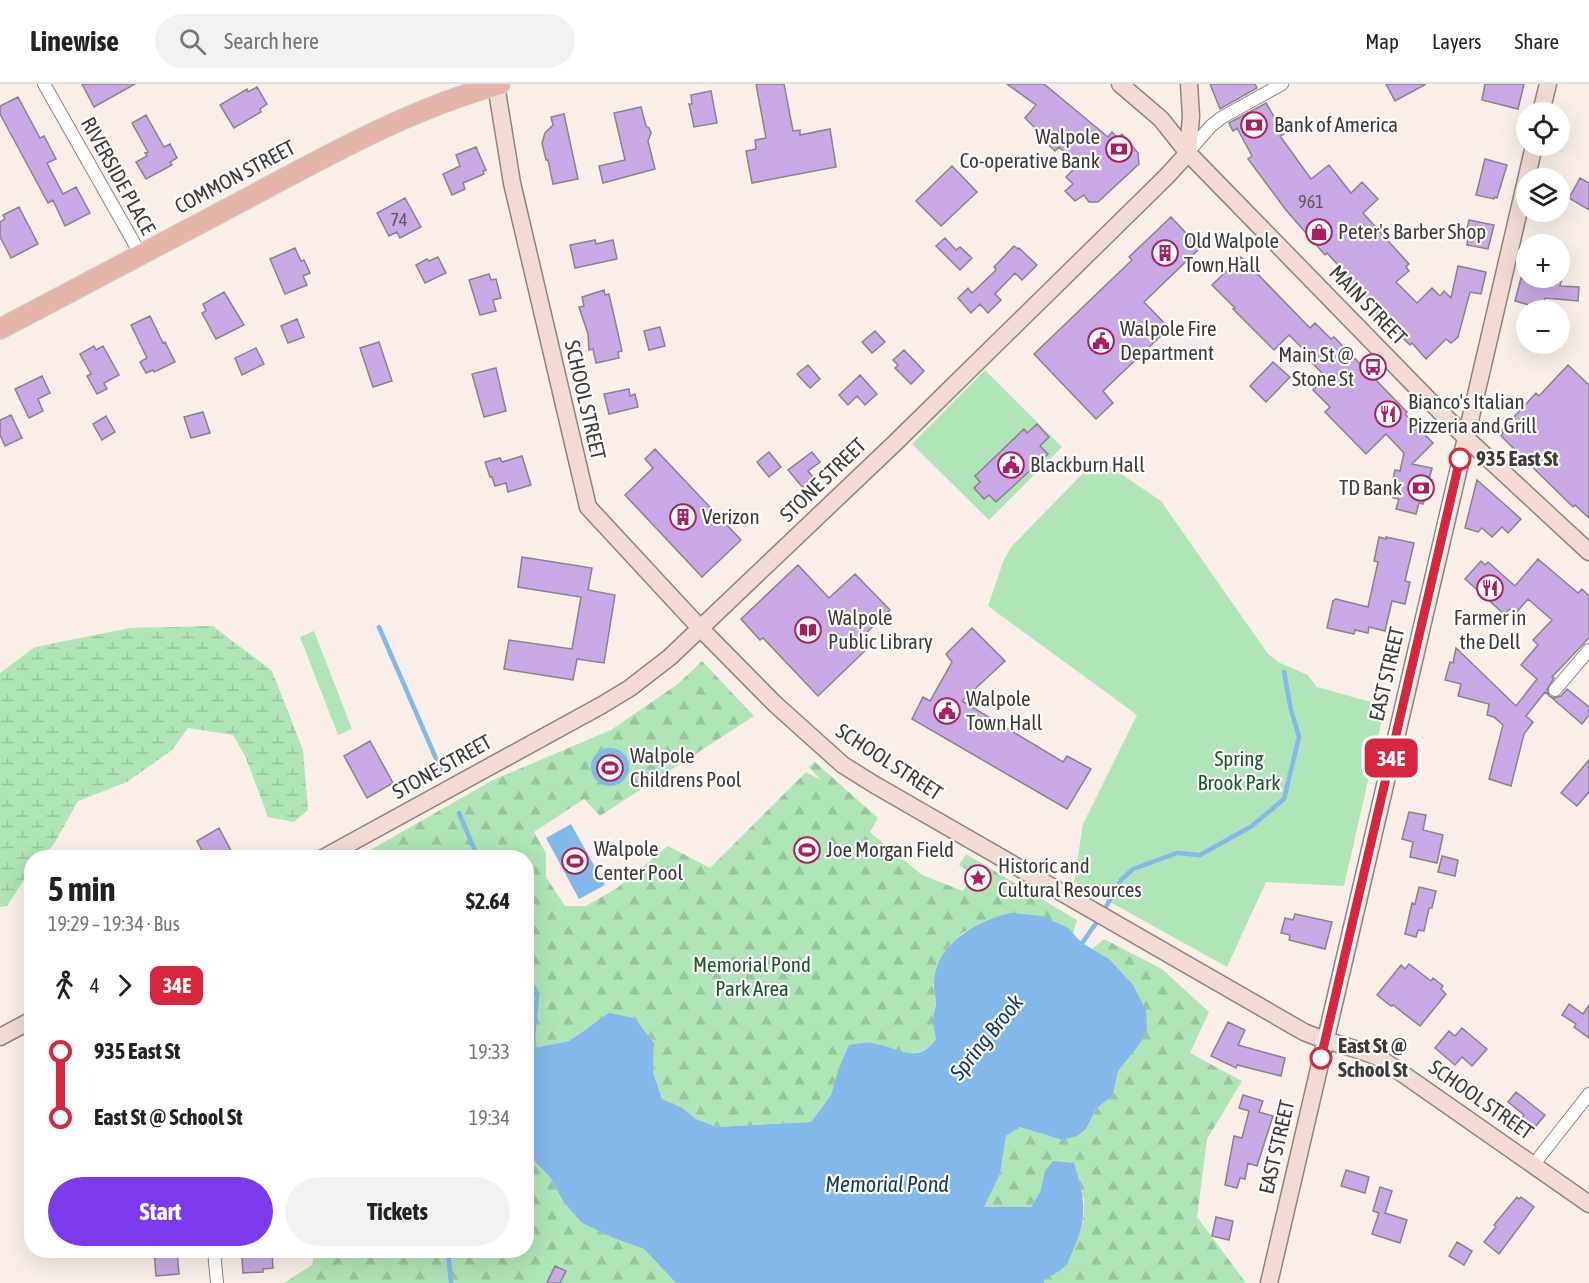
<!DOCTYPE html>
<html lang="en">
<head>
<meta charset="utf-8">
<style>
  :root { --surface:#fff; --page:#f2f2f2; --text:#222; --muted:#767676; --line:#e0e0e0; --accent:#7c3aed }
  body { margin:0; font-family:"Asap Condensed",sans-serif; background:var(--page); color:var(--text); height:100vh; display:flex; flex-direction:column; font-size:22px; white-space:nowrap }
  * { box-sizing:border-box; margin:0 }
  p { font-size:20px; color:var(--muted) }
  .icon { flex:none; width:33px; height:33px; fill:none; stroke:currentColor; stroke-width:2; stroke-linecap:round; stroke-linejoin:round }
  .map { position:relative; flex:1; overflow:hidden }
  .sheet { position:absolute; left:24px; top:766px; width:510px; height:408px; display:flex; flex-direction:column; background:var(--surface); border-radius:24px; box-shadow:0 6px 24px #0002 }
  .sheet>* { flex:none }
  .badge { padding:0 12px; border-radius:9px; font-size:21px; line-height:39px }
  .buttons { position:absolute; left:1516px; top:18px; display:grid; gap:12px }
  .buttons a { display:grid; place-items:center; width:54px; height:54px; border-radius:50%; background:var(--surface); box-shadow:0 6px 24px #0002; font-size:30px }
  .map>.badge { position:absolute; translate:-50% -50%; box-shadow:0 0 0 3px #fff }
  .legs { display:flex; align-items:center; gap:9px; height:66px; padding:0 24px; font-size:20px }
  .legs p { margin-inline-start:auto }
  .head { display:flex; align-items:center; justify-content:space-between; height:102px; padding:0 24px }
  h1 { font-size:33px; font-weight:700; line-height:45px }
  .cta { display:flex; gap:12px; margin-top:auto; padding:12px 24px }
  .cta a { flex:1; height:69px; border-radius:36px; background:var(--accent); color:#fff; font-size:24px; font-weight:700; line-height:69px; text-align:center }
  .cta a+a { background:var(--page); color:var(--text) }
  ul { padding:0 24px; list-style:none }
  li { display:flex; align-items:center; gap:21px; height:66px; font-size:22px }
  li i { display:grid; place-items:center; width:9px; height:100%; margin:0 8px; background:currentColor }
  li i::after { content:''; width:15px; height:15px; margin:-8px; border:4px solid; border-radius:50%; background:var(--surface) }
  li p { margin-inline-start:auto }
  li:first-child i { background:linear-gradient(#0000 50%,currentColor 0) }
  li:last-child i { background:linear-gradient(currentColor 50%,#0000 0) }
  header { display:flex; align-items:center; gap:36px; box-sizing:border-box; height:84px; padding:0 30px; background:var(--surface); border-bottom:2px solid var(--line) }
  header strong { font-size:28px }
  nav { display:flex; gap:33px; margin-inline-start:auto; font-size:21px }
  .search { width:420px; height:54px; background:var(--page); display:flex; align-items:center; gap:15px; box-sizing:border-box; padding:0 21px; border-radius:33px; color:var(--muted); font-size:22px }
  .map>svg:first-child { display:block }
</style>
</head>
<body>
<header>
<strong>Linewise</strong>
<div class="search"><svg class="icon" aria-label="search" viewBox="0 0 24 24"><circle cx="10" cy="10" r="6"/><path d="M15 15l6 6"/></svg>Search here</div>
<nav><a>Map</a><a>Layers</a><a>Share</a></nav>
</header>
<div class="map">
<svg width="1589" height="1199" viewBox="0 0 1589 1199">
  <defs>
    <pattern id="forest-firs" width="22" height="20" patternUnits="userSpaceOnUse" patternTransform="scale(1.5)"><rect width="22" height="20" fill="#afe5b7"/><path d="M5 1l3.5 6h-7zM16 11l3.5 6h-7z" fill="#98c59e"/></pattern>
    <pattern id="wetland-marsh" width="20" height="14" patternUnits="userSpaceOnUse" patternTransform="scale(1.5)"><rect width="20" height="14" fill="#afe5b7"/><path d="M1 5h8M5 5V1M11 12h8M15 12V8" fill="none" stroke="#98c59e"/></pattern>
  </defs>
  <rect width="100%" height="100%" fill="#f9efe8"/>
  <path fill="#afe5b7" d="M985,286L1062,363L989,436L912,360Z
    M1093,379H1105L1161,417L1268,570L1280,579L1308,591L1317,603L1385,622L1344,802L1266,798L1227,883L1074,798L1083,740L1137,631L988,522L1003,478L1011,463Z
    M314,547L352,645L338,651L300,553Z"/>
  <path fill="url(#forest-firs)" d="M702,577L754,632L600,732L584,715L534,748L546,769V793L565,822H586L617,804L668,762L710,784L806,688L821,696L809,683L815,678L878,734L870,748L922,791L963,807L973,790L959,781L966,770L1077,836L1073,850L992,834L962,849L948,863L933,901L936,917L933,935L936,955C918,980 895,965 871,959L838,986L831,1011L811,1038L717,1043L696,1035L681,1023L662,1015L653,988L654,959L591,941L569,957L534,964L527,968L526,774H356L493,696L611,646L678,600Z
    M1104,855L1162,885L1209,928L1190,969L1242,997L1207,1055L1197,1133L1246,1199H1044V1196C1070,1165 1086,1157 1084,1114L1045,1087L1040,1108L1031,1123H984L1000,1090L1006,1052L1020,1043L1062,1056L1086,1045L1096,1025L1113,1011L1118,987L1139,961L1109,875L1092,865Z
    M527,1045L530,1073L550,1093L564,1119L582,1139L616,1155L644,1165L676,1199H284L312,1181L315,1167H526Z"/>
  <path fill="url(#wetland-marsh)" d="M213,542L272,587L303,666L308,726L294,738L268,733L246,674L233,651L188,644L172,666L127,698L78,717L54,760L41,774H32L31,785L7,822L0,823V589L35,563L130,544Z"/>
  <path fill="#82b8ea" d="M591 683a19 19 0 1 1 38 0a19 19 0 1 1-38 0Z
    M571,740L605,801L579,815L546,754Z
    M1010,829L1042,832L1068,844L1082,859L1109,875L1133,901L1146,926L1147,946L1139,961L1118,987L1113,1011L1096,1025L1086,1045L1077,1052L1062,1056L1020,1043L1006,1052L1000,1090L984,1123H1031L1040,1108L1045,1087L1053,1077L1074,1079C1084,1112 1089,1133 1073,1166C1071,1171 1068,1179 1064,1183C1059,1188 1050,1192 1044,1196V1199H676L644,1165L616,1155L582,1139L564,1119L550,1093L530,1073L526,1045L527,968L534,964L569,957L609,929L634,934L654,959L653,988L662,1015L681,1023L696,1035L717,1043L811,1038L831,1011L838,986L849,961C856,960 865,958 872,959C898,963 917,982 936,955C935,949 933,942 933,936C933,930 936,924 936,918C936,912 933,906 934,899C936,859 975,838 1010,829Z"/>
  <g fill="none" stroke-linecap="round" stroke-linejoin="round">
    <path stroke="#82b8ea" stroke-width="4.5" d="M379,543L441,686
      M459,729L478,774
      M1103,828L1121,796L1133,785L1177,769L1200,771L1252,742L1284,715L1299,653L1291,626L1284,588
      M1080,862L1099,835
      M526,889L537,912L533,954L535,967
      M448,1167L451,1199"/>
  </g>
  <path fill="#c8a8e5" stroke="#88838c" stroke-width="1.5" d="M82,0H135L94,23Z
    M756,0H784L793,47L800,46V51L830,45L836,83L752,99L746,67L756,65L755,56L766,54Z
    M1007,0H1044L1108,53L1112,48L1118,54L1122,50L1138,69L1139,80L1098,118H1089L1084,111L1075,117L1065,107L1073,100L1066,93L1078,81L1059,63L1055,67L1037,50L1039,48L1025,34L1036,21Z
    M1210,0H1255L1257,4L1220,25Z
    M1386,0H1426L1395,17Z
    M1485,0H1524L1518,25L1482,16Z
    M257,3L267,20L260,25L261,28L234,44L220,21L247,5L248,8Z
    M711,7L717,39L694,43L689,20H692L691,11Z
    M18,13L40,54L44,52L56,75L47,79L63,110L76,103L90,129L65,142L53,116L48,119L0,30V22Z
    M1266,19L1284,50L1280,52L1311,95L1329,81L1351,109L1362,98L1378,115L1363,129L1409,180L1406,183L1409,187L1396,198L1417,219L1432,204L1440,212L1444,207L1451,214L1458,182L1486,188L1481,210L1470,208L1458,253L1451,259L1446,255L1426,275L1412,259L1410,261L1376,228L1379,226L1327,169L1325,171L1286,126L1248,75L1252,72L1237,44L1233,47L1229,39Z
    M641,23L646,42L649,44L651,49L648,57L655,85L603,99L599,82L625,76L614,29Z
    M564,30L578,95L553,100L548,76H546L542,59L545,49L553,41L551,33Z
    M146,31L164,63L170,60L177,74L170,78L172,81L146,95L136,78L147,72L145,69L148,68L132,39Z
    M476,63L486,86L483,87L484,90L463,99L465,105L452,111L443,90L460,82L456,71Z
    M1485,75L1507,81L1497,114L1495,113L1494,115L1476,111Z
    M952,82L977,108L941,142L916,117Z
    M1580,94L1589,99V126L1569,114Z
    M405,114L421,143L400,154L397,148L389,152L377,129Z
    M19,123L38,160L11,174L0,153V138L5,135L3,131Z
    M1171,133L1200,164L1144,218L1169,244L1103,307L1113,319L1096,335L1034,270L1132,176L1129,173Z
    M1469,136L1494,141L1488,165L1467,161L1468,154L1465,153Z
    M945,154L956,166L960,163L972,174L960,186L936,162Z
    M595,156L596,160L613,156L617,175L575,184L570,161Z
    M1014,162L1018,165L1019,164L1037,181L1022,196L1015,189L995,210L1001,216L988,229L980,220L971,229L958,214L968,204L972,209L995,187L996,185L994,183Z
    M295,164L301,177L304,176L310,189L303,192L307,201L285,210L270,175Z
    M438,173L446,189L425,199L416,181L427,175L429,177Z
    M1241,173L1310,244L1315,239L1331,255L1334,253L1407,328L1405,330L1433,359L1412,380L1432,384L1429,396H1432L1428,410H1426L1423,420L1419,419L1416,430L1396,425L1399,415L1393,414L1396,402L1392,401L1395,386L1400,387L1404,369L1386,350L1366,370L1325,328L1330,323L1313,306L1326,293L1310,277L1312,274L1289,251L1274,266L1233,225L1235,224L1212,201Z
    M489,190L491,196L496,195L501,214L493,216L496,227L480,231L469,196Z
    M1521,194H1562L1560,202L1579,203L1578,217L1545,214L1543,225L1515,217Z
    M604,206L605,211L609,210L622,267L618,268L619,274L596,279L593,265L589,266L588,250L579,223L584,222L582,213Z
    M224,208L244,241L216,255L202,229L206,227L203,220Z
    M150,232L163,259L165,258L175,278L154,288L153,286L146,289L140,278L147,274L131,241Z
    M297,235L304,253L288,259L281,242Z
    M660,243L665,262L649,266L644,247Z
    M875,247L885,258L872,269L862,258Z
    M379,258L392,297L373,303L360,264Z
    M94,262L96,266L103,262L119,291L104,299L107,305L97,310L87,292L91,290L80,270Z
    M256,264L264,280L242,291L235,274Z
    M904,266L924,287L911,300L895,284L898,281L893,276Z
    M1273,278L1290,293L1266,318L1250,302Z
    M808,281L820,295L810,304L797,290Z
    M1568,281L1589,301V434L1575,421L1573,423L1501,352L1503,349L1501,347L1536,309L1539,312Z
    M496,284L506,327L484,333L472,290Z
    M860,291L877,310L865,321L857,312L848,321L839,311Z
    M42,292L50,309L38,315L43,327L29,334L15,305Z
    M629,305L630,312L635,310L638,323L609,330L604,310Z
    M203,328L210,349L191,354L184,333Z
    M11,331L22,354L5,362L0,351V336Z
    M106,332L115,348L102,356L93,340Z
    M1037,340L1049,353L1040,362L1048,370L996,418L989,411L984,415L974,404L980,398L975,392L1024,345L1027,349Z
    M655,365L741,456L702,493L625,411L653,384L645,375Z
    M769,368L781,383L769,393L757,378Z
    M812,368L820,378L808,387L814,394L803,404L788,386Z
    M522,372L531,401L508,408L506,399L495,402L492,393H490L485,378L500,374L502,378Z
    M1477,396L1521,435L1508,449L1502,443L1492,453L1482,444L1478,448L1465,444Z
    M1379,453L1386,455V453L1414,459L1405,497L1410,498L1405,520L1392,517L1385,547L1369,543L1368,549L1355,546L1354,550L1327,544L1333,517L1336,515L1368,523L1378,478L1374,477Z
    M522,473L592,484L588,506L615,511L604,579L577,575L573,596L504,585L509,556L572,565L581,513L518,503Z
    M1538,475L1578,509L1582,505L1589,512V554L1552,593L1554,594L1547,605L1549,612L1554,614L1561,612L1567,605L1589,623V631L1582,640L1545,608L1526,632L1533,638L1524,650L1511,702L1489,695L1503,641L1494,633L1487,631L1489,620L1458,612L1461,600L1445,596L1450,578L1453,579L1456,564L1516,622L1537,595L1521,581L1538,561L1533,556L1552,536L1528,515L1515,530L1510,525L1504,530L1465,495L1481,477L1485,481L1488,478L1515,502Z
    M798,481L829,514L855,490L890,526L863,552L871,561L818,612L763,554L760,556L741,535Z
    M972,544L1005,577L962,617L1063,678L1067,672L1091,685L1067,725L912,635L923,613L930,617L952,578L946,570Z
    M370,657L393,699L367,714L344,672Z
    M1589,676V708L1577,722L1561,709Z
    M1409,728L1426,731L1423,746L1443,751L1437,779L1410,773L1413,758L1402,755Z
    M219,744L235,774H206L197,757Z
    M1442,772L1458,776L1455,792L1438,788Z
    M1419,803L1436,807L1432,824H1429L1424,847L1418,846L1416,853L1405,850L1412,819L1415,820Z
    M1295,830L1332,838L1325,865L1289,856L1290,851L1281,849L1285,834L1293,836Z
    M1409,880L1431,897L1433,894L1443,902L1441,905L1446,910L1420,942L1393,921L1391,922L1377,911L1401,881L1405,885Z
    M1569,920L1583,930L1589,921V954L1574,943L1576,940L1562,931Z
    M1228,938L1245,946L1238,961L1285,974L1281,992L1237,981L1236,984L1211,972Z
    M1462,944L1487,965L1472,982L1462,973L1455,981L1435,964L1449,947L1455,952Z
    M1516,1008L1545,1031L1531,1048L1519,1038L1524,1031L1508,1018Z
    M1243,1011L1263,1017L1259,1028L1273,1032L1257,1082L1248,1079L1245,1095L1240,1094L1237,1104L1225,1101L1234,1052L1242,1054L1249,1027L1239,1024Z
    M1346,1086L1369,1093L1365,1109L1341,1102Z
    M1380,1103L1392,1107L1385,1129L1407,1136L1400,1159L1372,1150L1379,1129L1373,1127Z
    M1517,1113L1519,1115L1521,1113L1534,1123L1499,1170L1484,1158L1496,1143L1494,1141Z
    M1216,1133L1233,1137L1229,1156L1212,1152Z
    M1457,1158L1472,1167L1464,1181L1449,1172Z
    M154,1167H177L179,1190L156,1192Z
    M248,1167H272L273,1184L263,1185V1188L243,1189L242,1173H248Z
    M555,1182L566,1187L560,1199H547Z"/>
  <g fill="none" stroke-linecap="round" stroke-linejoin="round">
    <g stroke="#8e857f" stroke-width="14">
      <path id="street" d="M44,0L141,171
        M1188,68L1211,42L1221,34L1282,0
        M1555,606L1589,566
        M1534,1080L1589,1010
        M214,1167L217,1199"/>
    </g>
    <g stroke="#8e857f" stroke-width="19">
      <path id="secondary" d="M1120,0L1161,35L1188,69L1465,353L1589,468
        M496,1L512,99L588,423L701,545L775,620L843,681L875,701L1304,948C1329,959 1355,963 1380,974L1589,1120
        M1541,28L1548,0
        M1188,69L1191,32L1189,0
        M323,774L602,621L630,604L670,573L896,358L1166,93L1188,69
        M0,953L32,936
        M1269,1199L1534,62"/>
    </g>
    <g stroke="#d1d0cf" stroke-width="22">
      <path id="primary" d="M0,245C82,202 164,158 246,115C328,71 410,25 500,0"/>
    </g>
    <use href="#street" stroke="#fff" stroke-width="12"/>
    <use href="#secondary" stroke="#f3dad4" stroke-width="16"/>
    <use href="#primary" stroke="#e6b5a9" stroke-width="20"/>
  </g>
  <g fill="none" stroke-linecap="round" stroke-linejoin="round">
    <g stroke="#fff" stroke-width="14">
      <path id="line-1" d="M1321,974L1460,375"/>
    </g>
    <use href="#line-1" stroke="#d7263d" stroke-width="9"/>
  </g>
  <defs>
    <g id="bank-ring" transform="scale(1.35)"><circle r="9.5" fill="#fefefe" stroke="#ab1f5d" stroke-width="1.5"/><path d="M-6-4H6V4H-6ZM0-2.3a2.3 2.3 0 1 0 0 4.6a2.3 2.3 0 1 0 0-4.6Z" fill="#ab1f5d"/></g>
    <g id="shop-ring" transform="scale(1.35)"><circle r="9.5" fill="#fefefe" stroke="#ab1f5d" stroke-width="1.5"/><path d="M-5-2.5h2.3a2.7 3.5 0 0 1 5.4 0H5L5.5 6h-11ZM-1.5-2.5h3a1.5 2.3 0 0 0-3 0Z" fill="#ab1f5d"/></g>
    <g id="building-ring" transform="scale(1.35)"><circle r="9.5" fill="#fefefe" stroke="#ab1f5d" stroke-width="1.5"/><path d="M-4-6H4V6H1V3H-1V6H-4ZM-2.5-4.3h1.7v1.8h-1.7ZM.8-4.3h1.7v1.8H.8ZM-2.5-1h1.7V.8h-1.7ZM.8-1h1.7V.8H.8Z" fill="#ab1f5d"/></g>
    <g id="civic-ring" transform="scale(1.35)"><circle r="9.5" fill="#fefefe" stroke="#ab1f5d" stroke-width="1.5"/><path d="M-.6-6.5H3V-4.5H.6V-3L4-1V1h2V6H-6V1h2V-1L-.6-3ZM-1.2 2.5V6h2.4V2.5Z" fill="#ab1f5d"/></g>
    <g id="bus-ring" transform="scale(1.35)"><circle r="9.5" fill="#fefefe" stroke="#ab1f5d" stroke-width="1.5"/><path d="M-5-6H5V4H4V6H2V4H-2V6H-4V4H-5ZM-3.5-4V0h7V-4ZM-3.5 1.2v1.5H-2V1.2ZM2 1.2v1.5H3.5V1.2Z" fill="#ab1f5d"/></g>
    <g id="restaurant-ring" transform="scale(1.35)"><circle r="9.5" fill="#fefefe" stroke="#ab1f5d" stroke-width="1.5"/><path d="M-5-6h1v4h1v-4h1v4h1v-4h1v5L-1.5 .5V6h-2V.5L-5-1ZM5-6V6H3V1.5H1.5Q1.5-4 5-6Z" fill="#ab1f5d"/></g>
    <g id="library-ring" transform="scale(1.35)"><circle r="9.5" fill="#fefefe" stroke="#ab1f5d" stroke-width="1.5"/><path d="M-6-4Q-3-5.5-.7-3.5V5Q-3 3-6 4ZM6-4Q3-5.5 .7-3.5V5Q3 3 6 4Z" fill="#ab1f5d"/></g>
    <g id="stadium-ring" transform="scale(1.35)"><circle r="9.5" fill="#fefefe" stroke="#ab1f5d" stroke-width="1.5"/><path d="M0-5a6.5 5 0 1 0 0 10a6.5 5 0 1 0 0-10ZM-3.5-1.8h7v3.6h-7Z" fill="#ab1f5d"/></g>
    <g id="sight-ring" transform="scale(1.35)"><circle r="9.5" fill="#fefefe" stroke="#ab1f5d" stroke-width="1.5"/><path d="M0-6L1.8-2.2L6-1.7L2.9 1.2L3.7 5.4L0 3.3L-3.7 5.4L-2.9 1.2L-6-1.7L-1.8-2.2Z" fill="#ab1f5d"/></g>
  </defs>
  <g fill-rule="evenodd">
    <use href="#bank-ring" x="1254" y="41"/>
    <use href="#bank-ring" x="1119" y="65"/>
    <use href="#shop-ring" x="1319" y="148"/>
    <use href="#building-ring" x="1165" y="169"/>
    <use href="#civic-ring" x="1101" y="257"/>
    <use href="#bus-ring" x="1373" y="283"/>
    <use href="#restaurant-ring" x="1388" y="330"/>
    <use href="#civic-ring" x="1011" y="381"/>
    <use href="#bank-ring" x="1421" y="404"/>
    <use href="#building-ring" x="683" y="433"/>
    <use href="#restaurant-ring" x="1490" y="504"/>
    <use href="#library-ring" x="808" y="546"/>
    <use href="#civic-ring" x="947" y="627"/>
    <use href="#stadium-ring" x="610" y="684"/>
    <use href="#stadium-ring" x="807" y="766"/>
    <use href="#stadium-ring" x="575" y="777"/>
    <use href="#sight-ring" x="978" y="794"/>
  </g>
  <g fill="#fff" stroke="#d7263d" stroke-width="3">
    <circle cx="1460" cy="375" r="10"/>
    <circle cx="1321" cy="974" r="10"/>
  </g>
  <g text-anchor="middle" stroke-width="4.5" stroke-linejoin="round" paint-order="stroke">
    <g font-size="18" fill="#605662">
      <text x="1311" y="124">961</text>
      <text x="399" y="142">74</text>
    </g>
    <g font-size="21" fill="#3e3a37" stroke="#fefefe" text-anchor="start">
      <text x="1274" y="48">Bank of America</text>
      <text x="1100" y="60" text-anchor="end">Walpole<tspan x="1100" dy="24">Co-operative Bank</tspan></text>
      <text x="1338" y="155">Peter's Barber Shop</text>
      <text x="1184" y="164">Old Walpole<tspan x="1184" dy="24">Town Hall</tspan></text>
      <text x="1120" y="252">Walpole Fire<tspan x="1120" dy="24">Department</tspan></text>
      <text x="1354" y="278" text-anchor="end">Main St @<tspan x="1354" dy="24">Stone St</tspan></text>
      <text x="1408" y="325">Bianco's Italian<tspan x="1408" dy="24">Pizzeria and Grill</tspan></text>
      <text x="1030" y="388">Blackburn Hall</text>
      <text x="1402" y="411" text-anchor="end">TD Bank</text>
      <text x="702" y="440">Verizon</text>
      <text x="828" y="541">Walpole<tspan x="828" dy="24">Public Library</tspan></text>
      <text x="1490" y="541" text-anchor="middle">Farmer in<tspan x="1490" dy="24">the Dell</tspan></text>
      <text x="966" y="622">Walpole<tspan x="966" dy="24">Town Hall</tspan></text>
      <text x="630" y="679">Walpole<tspan x="630" dy="24">Childrens Pool</tspan></text>
      <text x="594" y="772">Walpole<tspan x="594" dy="24">Center Pool</tspan></text>
      <text x="826" y="773">Joe Morgan Field</text>
      <text x="998" y="789">Historic and<tspan x="998" dy="24">Cultural Resources</tspan></text>
    </g>
    <g font-size="21" fill="#3e3a37" stroke="#fefefe">
      <text transform="translate(118 92) rotate(61)" y="7">RIVERSIDE PLACE</text>
      <text transform="translate(235 93) rotate(-28)" y="7">COMMON STREET</text>
      <text transform="translate(1368 221) rotate(46)" y="7">MAIN STREET</text>
      <text transform="translate(585 316) rotate(77)" y="7">SCHOOL STREET</text>
      <text transform="translate(823 396) rotate(-44)" y="7">STONE STREET</text>
      <text transform="translate(1387 590) rotate(-77)" y="7">EAST STREET</text>
      <text transform="translate(889 678) rotate(33)" y="7">SCHOOL STREET</text>
      <text transform="translate(442 683) rotate(-29)" y="7">STONE STREET</text>
      <text transform="translate(1481 1016) rotate(35)" y="7">SCHOOL STREET</text>
      <text transform="translate(1277 1063) rotate(-77)" y="7">EAST STREET</text>
    </g>
    <g font-size="21" font-weight="bold" fill="#3e3a37" stroke="#fefefe" text-anchor="start">
      <text x="1476" y="382">935 East St</text>
      <text x="1338" y="969">East St @<tspan x="1338" dy="24">School St</tspan></text>
    </g>
    <g font-size="21" fill="#195729" stroke="#fefefe">
      <text x="1239" y="682">Spring<tspan x="1239" dy="24">Brook Park</tspan></text>
      <text x="752" y="888">Memorial Pond<tspan x="752" dy="24">Park Area</tspan></text>
    </g>
    <g font-size="22" font-style="italic" fill="#123a5b" stroke="#fefefe">
      <text transform="translate(986 953) rotate(-51)" y="8">Spring Brook</text>
      <text x="887" y="1108">Memorial Pond</text>
    </g>
  </g>
</svg>
<div class="buttons">
<a><svg class="icon" aria-label="locate" viewBox="0 0 24 24"><circle cx="12" cy="12" r="6"/><path d="M12 2v4M12 18v4M2 12h4M18 12h4"/></svg></a>
<a><svg class="icon" aria-label="layers" viewBox="0 0 24 24"><path d="M12 4l9 5-9 5-9-5zM3 14l9 5 9-5"/></svg></a>
<a>+</a>
<a>−</a>
</div>
<b class="badge" style="left:1391px;top:674px;background:#d7263d;color:#fff">34E</b>
<section class="sheet">
<div class="head"><div><h1>5 min</h1><p>19:29 – 19:34 · Bus</p></div><b>$2.64</b></div>
<div class="legs"><svg class="icon" aria-label="walk" viewBox="0 0 24 24"><circle cx="13" cy="4" r="2"/><path d="M13 8l-2 6 4 7M11 14l-3 7M7 12l3-4h3l4 4"/></svg>4<svg class="icon" aria-label="forward" viewBox="0 0 24 24"><path d="M9 5l7 7-7 7"/></svg><b class="badge" style="background:#d7263d;color:#fff">34E</b></div>
<ul>
<li><i style="color:#d7263d"></i><b>935 East St</b><p>19:33</p></li>
<li><i style="color:#d7263d"></i><b>East St @ School St</b><p>19:34</p></li>
</ul>
<div class="cta"><a>Start</a><a>Tickets</a></div>
</section>
</div>
</body>
</html>
